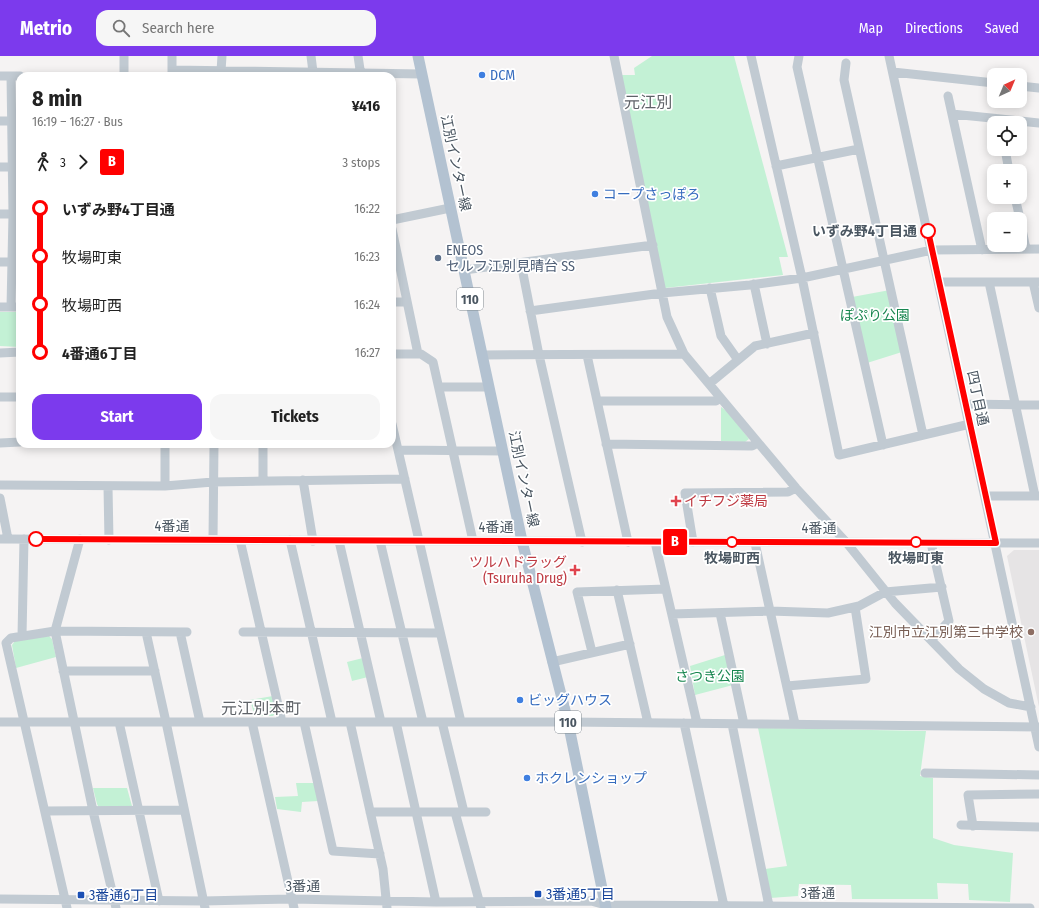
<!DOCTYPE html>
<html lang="en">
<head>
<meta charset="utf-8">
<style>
  :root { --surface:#fff; --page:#f6f6f6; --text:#222; --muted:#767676; --accent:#7c3aed }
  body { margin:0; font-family:"Fira Sans Condensed","Noto Sans JP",sans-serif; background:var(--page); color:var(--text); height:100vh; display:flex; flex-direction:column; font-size:15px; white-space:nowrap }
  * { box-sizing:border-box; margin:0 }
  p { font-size:13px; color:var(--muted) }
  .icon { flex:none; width:22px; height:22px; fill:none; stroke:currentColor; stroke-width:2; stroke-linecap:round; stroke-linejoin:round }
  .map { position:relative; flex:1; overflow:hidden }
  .panel { position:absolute; left:16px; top:16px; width:380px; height:376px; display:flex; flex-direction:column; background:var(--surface); border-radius:12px; box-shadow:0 2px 10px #0003 }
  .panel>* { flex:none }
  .badge { padding:0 8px; border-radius:3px; font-size:14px; line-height:26px }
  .needle { width:26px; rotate:44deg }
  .controls { position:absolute; left:987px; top:12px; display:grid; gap:8px }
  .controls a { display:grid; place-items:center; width:40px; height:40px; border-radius:8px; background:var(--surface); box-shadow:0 2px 10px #0003; font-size:20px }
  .map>.badge { position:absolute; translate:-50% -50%; box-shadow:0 0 0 2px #fff }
  .legs { display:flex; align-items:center; gap:6px; height:44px; padding:0 16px; font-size:13px }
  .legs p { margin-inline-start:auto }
  .head { display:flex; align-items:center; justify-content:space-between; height:68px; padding:0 16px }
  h1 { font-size:22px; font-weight:700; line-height:30px }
  .action { display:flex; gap:8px; margin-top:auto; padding:8px 16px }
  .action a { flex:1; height:46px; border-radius:12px; background:var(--accent); color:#fff; font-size:16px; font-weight:700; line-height:46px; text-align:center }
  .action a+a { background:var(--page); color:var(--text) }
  ul { padding:0 16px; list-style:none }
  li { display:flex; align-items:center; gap:14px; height:48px; font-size:15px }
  li i { display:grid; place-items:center; width:6px; height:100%; margin:0 5px; background:currentColor }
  li i::after { content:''; width:10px; height:10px; margin:-5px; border:3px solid; border-radius:50%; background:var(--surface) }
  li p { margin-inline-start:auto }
  li:first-child i { background:linear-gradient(#0000 50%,currentColor 0) }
  li:last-child i { background:linear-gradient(currentColor 50%,#0000 0) }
  header { display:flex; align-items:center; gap:24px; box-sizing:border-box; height:56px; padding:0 20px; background:var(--accent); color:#fff }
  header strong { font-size:19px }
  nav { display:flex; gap:22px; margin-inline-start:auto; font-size:14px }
  .search { width:280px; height:36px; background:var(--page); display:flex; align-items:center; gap:10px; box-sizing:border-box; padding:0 14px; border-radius:12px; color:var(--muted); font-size:15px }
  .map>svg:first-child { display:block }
</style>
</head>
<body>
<header>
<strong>Metrio</strong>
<div class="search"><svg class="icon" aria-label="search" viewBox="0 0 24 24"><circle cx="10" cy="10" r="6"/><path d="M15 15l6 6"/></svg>Search here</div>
<nav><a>Map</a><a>Directions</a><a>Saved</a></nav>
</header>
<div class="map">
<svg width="1039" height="852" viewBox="0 0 1039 852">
  <rect width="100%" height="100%" fill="#f5f3f3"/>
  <path fill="#e6e4e5" d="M1014,494H1039V651L1007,500Z"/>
  <path fill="#c3f1d5" d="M652,0H734L788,201H779L783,219L665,232L621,19H635L634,12Z
    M890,234L902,296L867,307L852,241Z
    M0,256H20V291L0,290Z
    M721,351L728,356L749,383L745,386L721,385Z
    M49,580L52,583L56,601L16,612L12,589L15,585Z
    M725,599L733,629L695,639L690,610Z
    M363,602L368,621L352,625L347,606Z
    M273,640L276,656L273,660H255L250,644Z
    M758,672L926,675L920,720L933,722V782L954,789L1013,797L1010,846L969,844L968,828L937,827L938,843H852L851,829L799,828L798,840L770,842L765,813L787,810Z
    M296,727H314L318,745L302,746L301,756L277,753L275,741L298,740Z
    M93,732H127L132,750L129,752H99L97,748Z"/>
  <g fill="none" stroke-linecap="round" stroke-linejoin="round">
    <path stroke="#c1cad2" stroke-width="9" d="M124,0V20
      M311,0L313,16
      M358,0L361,20
      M614,0L667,261L684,298L796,432L846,486L895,547L959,613L984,633L1009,647L1031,651
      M751,0L802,222L839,399L970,368
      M799,0L797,11L883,389
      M889,0L1039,691
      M846,7L844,24L923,379
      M172,14L422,18
      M221,15L222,0
      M893,16L994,27
      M172,19V0
      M0,20H20
      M11,20L13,158L11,251
      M1020,30L1039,32
      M948,40L982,194
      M952,58L1039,67
      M0,65H20
      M1005,93L1009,115
      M776,110L859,93
      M0,111H20
      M1015,141L1020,163
      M0,158H20
      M392,164L450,152
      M1020,164L1026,193
      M392,173L418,298
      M0,206H20
      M521,207L539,299L582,486
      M464,214L653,189
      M939,226H1039
      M989,226L1035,440
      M1033,226L1039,252
      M754,228L767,288
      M710,232L721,280L738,304
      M392,246H407
      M0,251H20
      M530,255L662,237L750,229L802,222L932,194L1039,193
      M0,297L20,296
      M392,298H421L433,306L473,485
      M482,299L684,298
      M587,299L628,486
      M709,328L755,290L814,277
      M439,331H489
      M0,341H20
      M597,345H716L721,342
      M965,348L1039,349
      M392,368L461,666
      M0,387L20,386
      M606,388L752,390L758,387
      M398,394L503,395
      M303,424L313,485
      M263,425V388
      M0,429L165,430L213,426L405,423
      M165,430V388
      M108,431L109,484
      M986,440H1039
      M0,442L8,483
      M0,483L1039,487
      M80,483L55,575L93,755L116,852
      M213,484L214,388
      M240,484L282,666
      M290,484L332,666
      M339,485L381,666
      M380,485L423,666
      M655,486L697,667
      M693,486L685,437L788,436L796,432
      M755,487L795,668
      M617,534L648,667
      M720,557L744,668
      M672,558L770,555L828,557L859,550L885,536L942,531
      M146,576L166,666L205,852
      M180,576L200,666
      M243,576L440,577
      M22,580L24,483
      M931,584L949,565L931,487
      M592,596L577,536L666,533
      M552,606L630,588
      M63,615H155
      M787,630L866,623L855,551
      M0,666H568L1039,671
      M119,666L159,845
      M252,666L294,852
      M304,666L333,795L380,798
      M350,666L383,813L387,852
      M396,666L436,846
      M442,666L464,756
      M684,667L724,850
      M732,668L769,850
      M925,717L1039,719
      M45,755L184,754
      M370,756H486
      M455,756L481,852
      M961,769L1039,771
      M973,770L968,739L1039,738
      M0,843L204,845L292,843L436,846L591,845L606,849L1030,852
      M67,852L6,587L11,582L55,575L187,576"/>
    <path stroke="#b3c2d1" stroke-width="11" d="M418,0L522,485L568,666L606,852"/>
  </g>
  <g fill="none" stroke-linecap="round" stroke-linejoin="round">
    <g stroke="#fff" stroke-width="9">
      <path id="line-1" d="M36,483L996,487L928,175"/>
    </g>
    <use href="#line-1" stroke="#f00" stroke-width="6"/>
  </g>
  <g fill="#3f7fe0" stroke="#fff" stroke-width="1.5">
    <circle cx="482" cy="19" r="4"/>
    <circle cx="595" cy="138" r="4"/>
    <circle cx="520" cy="644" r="4"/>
    <circle cx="527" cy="722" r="4"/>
  </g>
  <g fill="#fff" stroke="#f00" stroke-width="2">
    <circle cx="928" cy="175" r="7"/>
    <circle cx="36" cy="483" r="7"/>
    <circle cx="732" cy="486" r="5"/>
    <circle cx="916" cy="486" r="5"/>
  </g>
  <circle fill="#5c6f8a" stroke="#fff" stroke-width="1.5" cx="438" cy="202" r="4"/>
  <g fill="#e0444e" stroke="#fff" stroke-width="1.5">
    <path d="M674 439h4v4h4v4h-4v4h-4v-4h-4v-4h4z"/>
    <path d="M573 508h4v4h4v4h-4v4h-4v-4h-4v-4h4z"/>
  </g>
  <circle fill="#8d6e63" stroke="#fff" stroke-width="1.5" cx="1031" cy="576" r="4"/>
  <g fill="#1a4fb4" stroke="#fff" stroke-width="1.5">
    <rect x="534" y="834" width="8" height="8" rx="2"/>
    <rect x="77" y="835" width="8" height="8" rx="2"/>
  </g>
  <g text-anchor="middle" stroke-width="3.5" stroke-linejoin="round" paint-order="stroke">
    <g fill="#fff" stroke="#808990" stroke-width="1">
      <rect x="457" y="232" width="26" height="22" rx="3"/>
      <rect x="555" y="655" width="26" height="22" rx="3"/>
    </g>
    <g font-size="13" font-weight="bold" fill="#4a5661">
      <text x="470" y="248">110</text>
      <text x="568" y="671">110</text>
    </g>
    <g font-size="14" fill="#366cbe" stroke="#fff" text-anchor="start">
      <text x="490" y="24">DCM</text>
      <text x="603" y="143">コープさっぽろ</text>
      <text x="528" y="649">ビッグハウス</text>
      <text x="535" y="727">ホクレンショップ</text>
    </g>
    <g font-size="14" fill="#4a5661" stroke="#fff">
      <text transform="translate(456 107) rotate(78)" y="5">江別インター線</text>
      <text transform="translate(978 342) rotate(78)" y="5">四丁目通</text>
      <text transform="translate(524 423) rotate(78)" y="5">江別インター線</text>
      <text x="172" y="475">4番通</text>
      <text x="496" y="476">4番通</text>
      <text x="819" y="477">4番通</text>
      <text x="303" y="835">3番通</text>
      <text x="818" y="842">3番通</text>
    </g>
    <g font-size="14" font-weight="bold" fill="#4a5661" stroke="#fff">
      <text x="917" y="180" text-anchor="end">いずみ野4丁目通</text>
      <text x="732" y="507">牧場町西</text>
      <text x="916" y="507">牧場町東</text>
    </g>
    <g font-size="14" fill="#4e5e75" stroke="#fff" text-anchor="start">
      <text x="446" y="199">ENEOS<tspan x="446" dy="16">セルフ江別見晴台 SS</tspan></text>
    </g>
    <g font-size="14" fill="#17864f" stroke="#fff">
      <text x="875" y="264">ぽぷり公園</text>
      <text x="710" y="625">さつき公園</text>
    </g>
    <g font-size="14" fill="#be3a42" stroke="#fff" text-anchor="start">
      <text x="684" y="450">イチフジ薬局</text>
      <text x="567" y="511" text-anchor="end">ツルハドラッグ<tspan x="567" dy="16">(Tsuruha Drug)</tspan></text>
    </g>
    <g font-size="14" fill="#785e54" stroke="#fff" text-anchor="end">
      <text x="1023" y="581">江別市立江別第三中学校</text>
    </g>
    <g font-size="14" fill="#164399" stroke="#fff" text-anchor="start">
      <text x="546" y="843">3番通5丁目</text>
      <text x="89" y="844">3番通6丁目</text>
    </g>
    <g font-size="16" fill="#5f6368" stroke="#fff">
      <text x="648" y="52">元江別</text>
      <text x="261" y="658">元江別本町</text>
    </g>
  </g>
</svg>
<div class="controls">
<a><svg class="needle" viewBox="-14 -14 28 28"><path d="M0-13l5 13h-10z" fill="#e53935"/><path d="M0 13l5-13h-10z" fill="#767676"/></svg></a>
<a><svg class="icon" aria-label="locate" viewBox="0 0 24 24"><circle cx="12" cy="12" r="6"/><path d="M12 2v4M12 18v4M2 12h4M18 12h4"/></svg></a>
<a>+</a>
<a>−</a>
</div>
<b class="badge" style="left:675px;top:486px;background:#f00;color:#fff">B</b>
<section class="panel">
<div class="head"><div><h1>8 min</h1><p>16:19 – 16:27 · Bus</p></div><b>¥416</b></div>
<div class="legs"><svg class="icon" aria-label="walk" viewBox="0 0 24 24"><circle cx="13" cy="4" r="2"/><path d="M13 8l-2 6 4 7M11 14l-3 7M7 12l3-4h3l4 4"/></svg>3<svg class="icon" aria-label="forward" viewBox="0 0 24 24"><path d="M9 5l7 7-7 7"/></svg><b class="badge" style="background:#f00;color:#fff">B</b><p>3 stops</p></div>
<ul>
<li><i style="color:#f00"></i><b>いずみ野4丁目通</b><p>16:22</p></li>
<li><i style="color:#f00"></i><span>牧場町東</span><p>16:23</p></li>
<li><i style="color:#f00"></i><span>牧場町西</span><p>16:24</p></li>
<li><i style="color:#f00"></i><b>4番通6丁目</b><p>16:27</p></li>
</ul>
<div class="action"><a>Start</a><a>Tickets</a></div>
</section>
</div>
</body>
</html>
